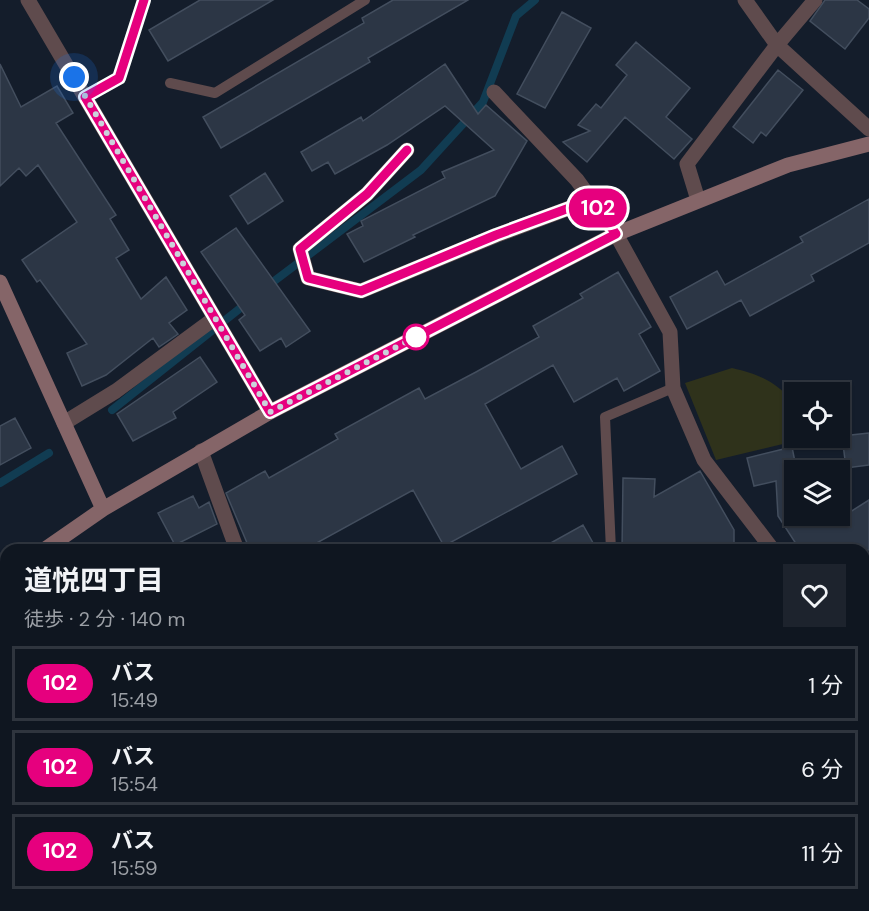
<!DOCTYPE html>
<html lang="ja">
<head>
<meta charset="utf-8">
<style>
  :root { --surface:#0f1620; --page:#1d232d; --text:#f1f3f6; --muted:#9b9fa5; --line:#2f353e }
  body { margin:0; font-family:"DM Sans","Noto Sans JP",sans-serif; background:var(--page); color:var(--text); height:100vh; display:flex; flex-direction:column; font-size:22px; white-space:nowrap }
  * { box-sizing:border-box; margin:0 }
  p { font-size:20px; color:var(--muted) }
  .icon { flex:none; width:33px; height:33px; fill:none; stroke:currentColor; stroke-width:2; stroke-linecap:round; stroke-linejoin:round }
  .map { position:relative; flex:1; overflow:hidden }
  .drawer { position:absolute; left:0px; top:544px; width:870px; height:368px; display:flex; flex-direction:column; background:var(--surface); border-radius:18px 18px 0 0; box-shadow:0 2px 4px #0004,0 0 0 2px var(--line) }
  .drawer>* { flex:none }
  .badge { padding:0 12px; border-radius:20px; font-size:21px; line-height:39px }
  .controls { position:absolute; left:784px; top:382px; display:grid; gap:12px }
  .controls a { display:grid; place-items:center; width:66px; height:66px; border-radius:0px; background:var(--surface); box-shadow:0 2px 4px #0004,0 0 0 2px var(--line); font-size:30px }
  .you { position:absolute; width:30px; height:30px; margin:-15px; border:4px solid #fff; border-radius:50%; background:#1a73e8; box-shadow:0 0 0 9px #1a73e833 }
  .map>.badge { position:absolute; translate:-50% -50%; box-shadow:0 0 0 3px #fff }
  .round { display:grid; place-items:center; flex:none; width:63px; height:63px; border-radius:0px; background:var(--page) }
  .overview { display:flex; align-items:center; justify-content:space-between; height:102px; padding:0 24px }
  h1 { font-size:28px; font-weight:700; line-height:45px }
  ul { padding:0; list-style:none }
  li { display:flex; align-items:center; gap:18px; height:75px; margin:0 12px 9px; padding:0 12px; border:3px solid var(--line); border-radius:0px }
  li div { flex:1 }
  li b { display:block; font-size:22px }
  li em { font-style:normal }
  li .badge { min-width:66px; font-weight:700; text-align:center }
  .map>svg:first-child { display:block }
</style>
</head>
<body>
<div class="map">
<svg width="869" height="911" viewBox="0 0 869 911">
  <rect width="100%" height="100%" fill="#141d2b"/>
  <path fill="#2f321b" d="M732,368C761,375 775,381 795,404V438H808L716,460L685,383Z"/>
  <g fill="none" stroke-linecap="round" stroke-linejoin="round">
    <path stroke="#113c52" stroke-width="8" d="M265,288L421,170L483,102L516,16L535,0
      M112,410L248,302
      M0,483L49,453"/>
  </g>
  <path fill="#2c3645" stroke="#434e5e" stroke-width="1.5" d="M200,0H273L168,61L149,30Z
    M393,0H468L368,58L370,62L221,148L203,117L364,23L362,18Z
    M825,0H857L869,9V18L845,49L810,21Z
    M562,12L591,28L545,108L517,94Z
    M636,42L690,88L666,117L692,139L674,159L625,117L587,162L563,142L590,131L578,125L596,104L601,108L627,75L616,65Z
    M0,64L21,107L57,86L73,113L56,123L116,215L110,219L129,250L116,258L141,299L166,277L187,310L169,323L178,334L159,347L153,338L106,375L82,386L67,353L87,344L40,280L37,282L22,260L77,222L38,165L26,176L19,168L0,186Z
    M445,64L478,114L486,105L527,141L495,196L413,235L415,237L364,262L347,234L363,226L361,221L445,178L442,172L494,150L445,106L387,145L335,174L328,162L312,171L301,152L361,117L363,121Z
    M778,70L803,90L766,136L761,132L753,143L733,127Z
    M265,173L283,201L248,224L230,196Z
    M869,199V243L811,275L814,281L750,316L741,300L687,329L670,297L717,271L725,285L803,242L800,237Z
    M236,228L310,331L286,347L281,338L260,351L239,320L245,315L201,252Z
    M618,272L651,327L639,334L660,371L624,391L617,378L574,402L553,365L485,404L521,469L562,446L577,474L444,546L413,490L304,550H250L226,493L265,471L269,478L338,439L335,434L419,388L425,399L476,372L539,337L533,326L583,298L580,294Z
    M200,357L217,382L173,412L176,418L133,441L117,414Z
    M15,418L31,448L0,465V426Z
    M869,433V465L846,468L842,436Z
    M792,447L795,462V516H838L839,519L869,500V550H800L778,516L776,481L754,486L747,458Z
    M700,471L734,530V550H622L623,478L655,479L654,497Z
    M193,496L199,508L209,502L217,524L175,545L158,513Z
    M583,525L597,550H538Z"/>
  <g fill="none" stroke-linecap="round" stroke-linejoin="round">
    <path stroke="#5f4b4d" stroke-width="10" d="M170,83L215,93L365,0
      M85,97L119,78L144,0
      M611,550L605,417L673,388
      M0,737L6,732
      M864,740L869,745
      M552,906L555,911"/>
    <path stroke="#5f4b4d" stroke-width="15" d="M28,0L270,412
      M745,0L777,45L869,129
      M494,92L577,180L616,234L670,332L673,388L704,460L773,550
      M407,150L367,194L300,249L308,278L361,291L497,235L591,200
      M698,200L687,164L777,45L815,0
      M64,423L116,391L215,318
      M201,451L237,550
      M864,613L869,610
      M424,906L427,911
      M0,910L21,906
      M790,911L791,906"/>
    <path stroke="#856568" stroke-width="15" d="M0,282L103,509
      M44,550L103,509L270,412L616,234L788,165L869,144
      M0,582L6,578"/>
  </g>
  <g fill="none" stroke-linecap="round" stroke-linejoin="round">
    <g stroke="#fff" stroke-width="14">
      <path id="line" d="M144,0L119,78L85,97L270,412L616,234L591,200L496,235L361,291L308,278L300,249L367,194L407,150"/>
    </g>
    <use href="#line" stroke="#e6007e" stroke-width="9"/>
    <path stroke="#cbd2db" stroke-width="6" stroke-dasharray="0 10.8" d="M74,77L270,412L416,337"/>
  </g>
  <circle fill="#fff" stroke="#e6007e" stroke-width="3" cx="416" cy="337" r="12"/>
</svg>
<div class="controls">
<a><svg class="icon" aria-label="locate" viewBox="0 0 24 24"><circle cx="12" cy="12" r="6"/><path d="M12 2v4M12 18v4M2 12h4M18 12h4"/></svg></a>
<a><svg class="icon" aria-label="layers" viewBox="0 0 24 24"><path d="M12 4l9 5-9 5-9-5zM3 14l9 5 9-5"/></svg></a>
</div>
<div class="you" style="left:74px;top:77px"></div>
<b class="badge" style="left:598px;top:208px;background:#e6007e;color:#fff">102</b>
<section class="drawer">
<div class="overview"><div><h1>道悦四丁目</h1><p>徒歩 · 2 分 · 140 m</p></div><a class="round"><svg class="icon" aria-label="heart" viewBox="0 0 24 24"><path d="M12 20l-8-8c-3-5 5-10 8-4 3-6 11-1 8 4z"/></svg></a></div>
<ul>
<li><span class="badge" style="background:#e6007e;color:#fff">102</span><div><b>バス</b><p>15:49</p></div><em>1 分</em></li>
<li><span class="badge" style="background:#e6007e;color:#fff">102</span><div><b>バス</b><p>15:54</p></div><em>6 分</em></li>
<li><span class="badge" style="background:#e6007e;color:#fff">102</span><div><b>バス</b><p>15:59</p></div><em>11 分</em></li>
</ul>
</section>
</div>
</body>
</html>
